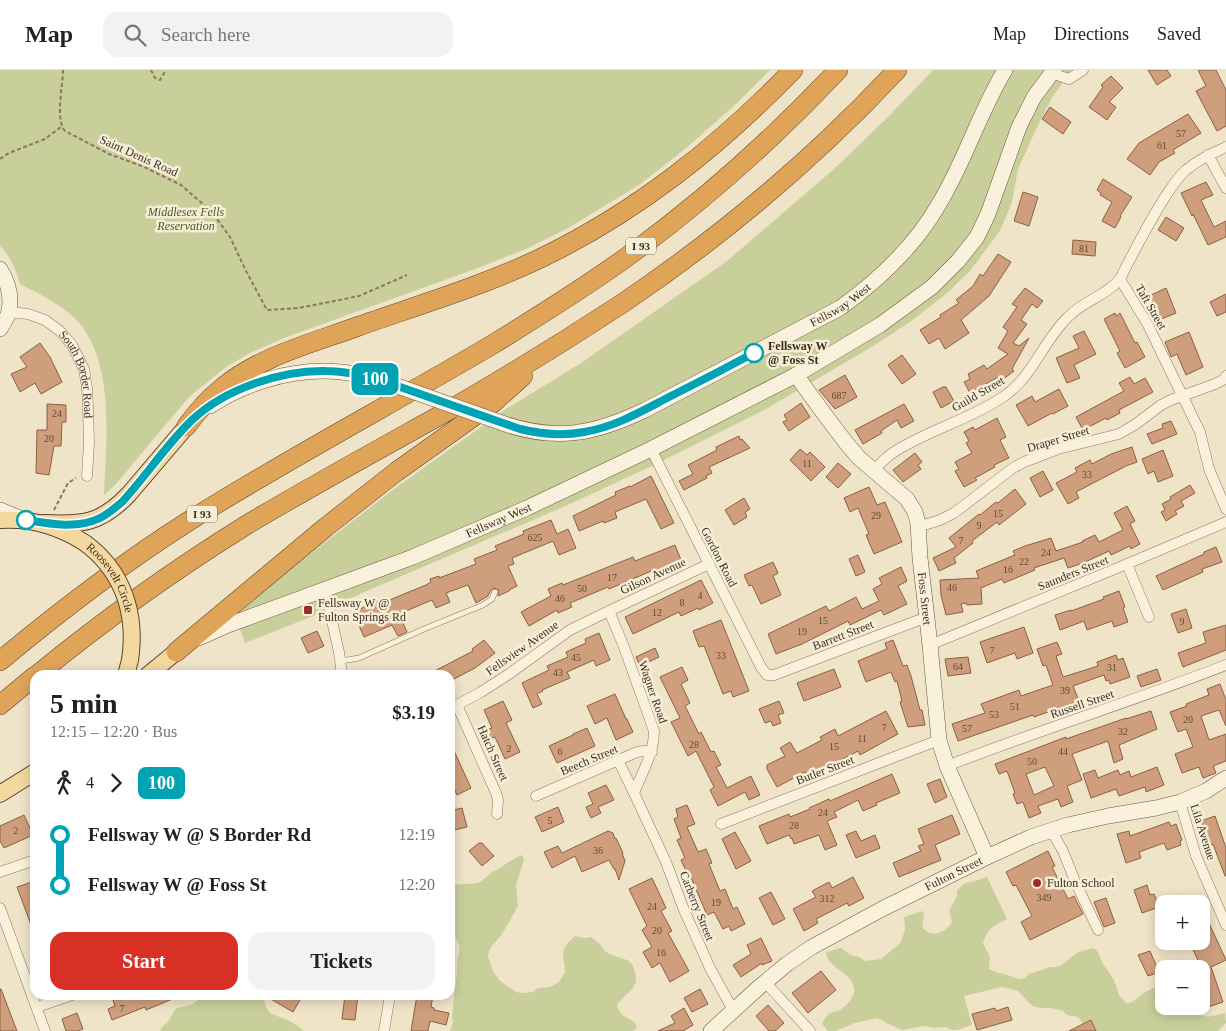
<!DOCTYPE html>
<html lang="en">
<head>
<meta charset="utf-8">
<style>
  :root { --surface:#fff; --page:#f2f2f2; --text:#222; --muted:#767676; --line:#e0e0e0; --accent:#d93025 }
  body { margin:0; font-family:"Times New Roman",serif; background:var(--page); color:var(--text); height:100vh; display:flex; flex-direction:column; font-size:19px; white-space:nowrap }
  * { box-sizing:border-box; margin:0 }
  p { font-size:16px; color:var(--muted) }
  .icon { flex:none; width:28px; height:28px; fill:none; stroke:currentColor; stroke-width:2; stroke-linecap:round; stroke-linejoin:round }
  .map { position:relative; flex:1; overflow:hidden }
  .details { position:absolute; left:30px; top:600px; width:425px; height:330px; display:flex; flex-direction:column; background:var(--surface); border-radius:15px; box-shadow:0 2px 12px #0003 }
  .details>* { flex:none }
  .badge { padding:0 10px; border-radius:8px; font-size:18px; line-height:32px }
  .controls { position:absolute; left:1155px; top:825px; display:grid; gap:10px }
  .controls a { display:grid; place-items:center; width:55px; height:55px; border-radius:10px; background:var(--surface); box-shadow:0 2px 12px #0003; font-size:25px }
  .map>.badge { position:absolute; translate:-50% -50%; box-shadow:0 0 0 2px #fff }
  .legs { display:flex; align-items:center; gap:8px; height:55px; padding:0 20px; font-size:16px }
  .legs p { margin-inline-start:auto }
  .overview { display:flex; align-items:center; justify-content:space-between; height:85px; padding:0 20px }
  h1 { font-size:28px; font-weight:800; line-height:38px }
  .button { display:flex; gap:10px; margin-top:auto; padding:10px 20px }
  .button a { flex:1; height:58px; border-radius:15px; background:var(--accent); color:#fff; font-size:20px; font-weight:800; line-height:58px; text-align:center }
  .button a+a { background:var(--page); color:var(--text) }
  ul { padding:0 20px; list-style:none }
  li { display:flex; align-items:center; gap:18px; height:50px; font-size:19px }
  li i { display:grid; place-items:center; width:8px; height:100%; margin:0 6px; background:currentColor }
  li i::after { content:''; width:12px; height:12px; margin:-6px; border:4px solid; border-radius:50%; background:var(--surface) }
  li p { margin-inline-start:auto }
  li:first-child i { background:linear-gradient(#0000 50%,currentColor 0) }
  li:last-child i { background:linear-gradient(currentColor 50%,#0000 0) }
  header { display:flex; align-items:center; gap:30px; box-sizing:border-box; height:70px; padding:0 25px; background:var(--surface); border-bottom:1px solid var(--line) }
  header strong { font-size:24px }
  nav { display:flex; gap:28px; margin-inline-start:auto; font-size:18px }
  .search { width:350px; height:45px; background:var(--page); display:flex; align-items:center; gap:12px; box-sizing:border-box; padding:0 18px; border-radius:15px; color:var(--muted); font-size:19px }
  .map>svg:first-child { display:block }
</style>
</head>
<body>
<header>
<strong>Map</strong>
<div class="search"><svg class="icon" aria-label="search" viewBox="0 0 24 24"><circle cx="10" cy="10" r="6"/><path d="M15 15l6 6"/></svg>Search here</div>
<nav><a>Map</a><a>Directions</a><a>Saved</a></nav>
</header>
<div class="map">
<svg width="1226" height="961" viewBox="0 0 1226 961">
  <rect width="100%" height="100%" fill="#f0e4c8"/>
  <path fill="#c9cf9b" d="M0,0H770L736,34L684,80L639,115L568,158L526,179L478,198L284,268L250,283L226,297L189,327L116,414L104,425C106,373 115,297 80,254C65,236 41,225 20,214C16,200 11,187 0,176Z
    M933,0H1071L1052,28L1040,51L1018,99L1012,132L1001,159L971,200L946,224L910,252L875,275L766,339L652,396L561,438L362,523L313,546L245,573L234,543L390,422L506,339L581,293L727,191L834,99L889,46Z
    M522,785L524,790L516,815L518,836L502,864L492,876L489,881L488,886L493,901L499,910L507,916L516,922L522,923L533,922L538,918L549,917L554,915L559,912L565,902C564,883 558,881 575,866L585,868L591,867C594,869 597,872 600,874C603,878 604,881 608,883C620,890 632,886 635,902C636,906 637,910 635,914C632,922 622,927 617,935C621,951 633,945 637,958L633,961H450L453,952L452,946L455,916L457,905V893L460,876C451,862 454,857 454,842L450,840V815L478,813L483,810L492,802L497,800L507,793L517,787Z
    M987,807L1007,849C992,857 989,857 983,873L990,887L989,899L999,903L1004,904L1019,909L1025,908L1029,904L1050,897H1055L1060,896L1078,882L1094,878L1098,882L1102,892L1114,910L1119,925L1126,933H1129L1132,932L1142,924L1164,912V936H1192C1204,951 1208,947 1225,943L1226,953L1218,961H1080L1082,952L1078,947L1067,945L1063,941L1051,938H1041L1035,937L1030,934L1018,921L1002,917L964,926L972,955L957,960H951L946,957L935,958L924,956L902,960L886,953L882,950L876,948L855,953L836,961H828L822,954C824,950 825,947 829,944C832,942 836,942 840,940C846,936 854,928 854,921C855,903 829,900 826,883L829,881L841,878L851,885L859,887L865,891L881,889L898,875L901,872L905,859L904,847L923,841L924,846L922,856C929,869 945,864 952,852L949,841L957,826V820L965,813L971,812Z
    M202,925H261L264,929L266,937L270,943L292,952L304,961H160L162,957L168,952L176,938C188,936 194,936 202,925Z"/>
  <path fill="#cf9f7d" stroke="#8d5f41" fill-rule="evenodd" d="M1148,0H1167L1171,6L1157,15Z
    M1198,0H1216L1226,20V56L1217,61L1196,21L1206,16Z
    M1111,6L1123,18L1109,32L1116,37L1107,50L1089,37L1103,17L1101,15Z
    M1050,37L1071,52L1063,64L1042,49Z
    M1188,44L1201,63L1173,80L1175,83L1159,92L1150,105L1127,89L1139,73Z
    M1103,109L1132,127L1120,146L1121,147L1115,158L1102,151L1112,132L1100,125L1101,123L1097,120Z
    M1206,112L1213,125L1201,130L1214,157L1226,151V167L1208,175L1193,144L1192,146L1181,123Z
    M1023,122L1038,127L1029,156L1014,151Z
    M1166,147L1184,158L1176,171L1158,160Z
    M1073,170L1096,172L1095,186L1072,184Z
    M998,184L1011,192L989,226L961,250L969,263L945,279L939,268L929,274L920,260L941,247L940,245L959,233L956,230L973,216L980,204L983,206Z
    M1025,218L1043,231L1037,238L1032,234L1021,250L1027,254L1013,273L1019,276L1029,268L1012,299L1014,301L1002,310L1000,306L970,323L964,312L970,309L968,304L984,295L987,299L1008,284L998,278L1008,261L1003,257L1017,237L1012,234Z
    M1166,218L1176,243L1159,250L1149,226Z
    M1226,224V242L1217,246L1210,232Z
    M1115,243L1116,246L1120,243L1135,273L1137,272L1145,287L1125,298L1117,283L1120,281L1104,249Z
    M1084,261L1096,284L1074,295L1080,308L1067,313L1056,288L1079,278L1073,266Z
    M1189,262L1203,297L1186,305L1177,284L1171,287L1165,272Z
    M40,273L50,287L62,312L41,324L35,313L20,322L11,304L27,297L20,287Z
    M902,285L916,304L902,314L888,295Z
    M845,305L857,327L835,339L819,320Z
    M1130,307L1134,314L1145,308L1153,322L1119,340L1120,343L1107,350L1106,348L1083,360L1076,347L1124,321L1119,313Z
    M943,317H946L954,331L941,338L933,322Z
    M1059,319L1068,336L1053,344L1052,343L1028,356L1016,335L1032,326L1035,332Z
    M801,333L810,347L789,361L783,352L787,350L784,345Z
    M47,334L66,335V352H62L61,376H54L49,405L36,403L37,360H47Z
    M904,334L914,351L901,358L897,350L881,361L882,363L863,374L855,360Z
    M997,348L1006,367L1000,370L1009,388L994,395L995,397L975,408L977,410L964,417L955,401L959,399L955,392L972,383L966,373L969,371L964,362L973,357L975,360Z
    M1171,351L1177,364L1152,374L1147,364L1163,358L1162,354Z
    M739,366L740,370L742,369L750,378L709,397L712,403L706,406L707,408L684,420L679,411L693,404L688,395L717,380L716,377Z
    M1132,377L1137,392L1126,396L1076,422L1079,428L1068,434L1056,413L1077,402L1075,398L1090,390L1092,394L1111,384Z
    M800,379L807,385L810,382L825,397L811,411L790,390Z
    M1163,380L1173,406L1158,412L1154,401L1148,404L1142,389Z
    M915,383L922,392L918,395L921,399L903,412L893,400Z
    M838,393L851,404L838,418L826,407Z
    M1043,401L1053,420L1040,427L1030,408Z
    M651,406L674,453L661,459L646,429L615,442L617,448L604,453L603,451L579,461L573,446L616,425L615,422L630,416V417Z
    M1190,415L1195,423L1181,431L1184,436L1175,441L1177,444L1166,451L1161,442L1165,440L1162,434L1171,429L1170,427Z
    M869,417L877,435L885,432L902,472L874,484L866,465L869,464L858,438L850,442L844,428Z
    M1015,419L1026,434L999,455L997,452L972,471L973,473L954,488L956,493L939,501L933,488L956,477L949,468L979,444L980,445L996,432L998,433Z
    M744,428L750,439L745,442L747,447L734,455L725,440Z
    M1127,436L1135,451L1130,454L1140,474L1131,479L1130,476L1111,485L1109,481L1083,493L1068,498L1064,488L1034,498L1035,500L1004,513L1002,509L981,518L982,534L967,535L966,533L961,534L963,542L946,545L941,525L940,510L979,508L976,501L1015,485L1013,481L1025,476L1051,468L1056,481L1083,472L1082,471L1095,465L1099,472L1123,460L1114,443Z
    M551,450L557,464L568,459L576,478L559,485L553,471L512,488L514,494L508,496L517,516L509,520V521L498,526L499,520L494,518L491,520L488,526L476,533L468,515L446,523L450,532L436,538L432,530L399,544L407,562L398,566L392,555L364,567L353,542L386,527L387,531L426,515L431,512L430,509L439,506V508L476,494L474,489L497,480L495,476L524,464L523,461Z
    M675,475L681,490L657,500L656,499L609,519L608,517L570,533L572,537L558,543L557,540L529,556L521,542L551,526L548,519L562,513L563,515L633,487L635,491Z
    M1216,477L1222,492L1202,499L1203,502L1163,520L1156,506L1204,484V482Z
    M858,485L865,502L856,506L849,489Z
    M773,492L778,503L773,506L781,525L761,534L752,515L749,516L744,505Z
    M901,497L907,511L898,516L907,534L884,545L881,540L850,555L848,551L802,574L776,584L768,564L826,536L829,541L856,527L862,539L879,531L873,519L882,514L879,508Z
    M701,510L713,533L699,540L698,538L681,546L679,542L633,564L625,547Z
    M1119,521L1125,537L1123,538L1128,552L1114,557L1112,551L1087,560L1084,551L1060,560L1055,545L1071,540V541L1104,529L1103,527Z
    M1186,539L1192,558L1178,563L1171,544Z
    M721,550L749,621L733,627L731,621L723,624L704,576L699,577L693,561Z
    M1226,555V580L1183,597L1178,583L1206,573L1203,562Z
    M1024,557L1033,583L1017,589L1015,583L987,593L980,572Z
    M317,561L324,576L308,583L301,568Z
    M599,563L610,590L596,596L594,590L567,602L570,608L542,620L543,621L537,624L542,634L533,638L522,613L549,600L547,596L568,587L566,582L586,573L585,569Z
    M484,570L495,583L475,598L450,611V605H427L473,581L472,579Z
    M893,570L903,596L907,595L911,606L920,640H922L925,655L908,657L900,632L902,631L897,611L895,612L891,602L866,612L858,591L887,579L885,573Z
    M1057,572L1062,584L1056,586L1063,607L1098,596L1097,592L1116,585L1118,590L1123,588L1130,607L1110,614L1109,610L1106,611L1104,605L1073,616L1079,631L1034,647L1033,645L958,671L952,654L985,643L981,634L1019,620L1021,626L1053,615L1046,595L1043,596L1037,579Z
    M655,578L659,587L640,596L636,587Z
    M968,587L971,603L948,606L945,589Z
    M682,597L688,610L681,614L690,633L685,636L699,664L701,662L711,682L714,681L721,695L716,697L727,718L751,706L760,725L749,730L745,722L718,736L710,720L714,717L696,681L688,686L671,652L680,648L660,607Z
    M834,599L841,617L804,631L797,613Z
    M1157,599L1161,610L1141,617L1137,606Z
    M1220,614L1226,630V656L1219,640L1201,646L1209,670L1226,664V691L1213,696L1216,703L1203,708L1199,697L1182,703L1175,684L1193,677L1186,659L1178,662L1170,642L1187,636L1186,634L1209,625L1207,619Z
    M615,624L626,649H627L633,662L616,670L607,648L595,654L587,636Z
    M503,631L512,650L506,653L520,682L505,689L495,667L490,669L486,660L492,658L484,640Z
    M779,631L784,643L778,645L781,653L773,656L771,651L765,653L759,639Z
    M886,641L898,664L860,685L858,681L808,707L805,702L777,717L767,699V695L785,686L780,678L790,672L797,683L822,670L820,667L835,659L838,666Z
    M1151,641L1157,659L1119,675L1123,689L1114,693L1108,671L1072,684L1082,710L1067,716L1073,732L1061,737L1058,729L1038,736L1041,743L1029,748L1023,732L1017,734L1013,724L1015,723L1007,701L999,704L995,694L1066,667V669L1126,648V649ZM1045,697L1054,716L1034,725L1026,704Z
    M587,658L595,676L557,693L549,676L573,665V664Z
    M450,672L471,718L457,725L450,710Z
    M1157,697L1164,715L1146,722L1145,717L1119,726L1116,719L1091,728L1083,704L1095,700L1098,708L1118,700L1120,705L1129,701L1131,707Z
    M892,704L900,723L876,733L877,735L863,741L858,730L834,742L837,747L827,751L837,775L825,780L819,765L794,774L792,768L791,769L789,765L767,774L759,756L789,744L790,747L810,739L809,738L829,729L830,731Z
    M940,709L947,727L935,733L927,714Z
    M606,715L614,730L598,737L601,743L591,748L586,737L593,734L588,723Z
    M687,735L695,754L687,757L698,782L706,779L712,793L709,794L720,821L725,819L733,839L737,837L745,854L731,861L729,856L723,859L714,842L707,845L689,803H687L681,790L685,788L677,770L681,768L674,749L678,747L676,739Z
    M558,737L564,752L542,762L535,747Z
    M462,738L467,757L450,761V741Z
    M24,745L33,765L4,778L0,771V756Z
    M952,745L960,764L935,775L941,790L899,807L893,793L921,781L918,776L924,774L918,759Z
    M1215,746L1226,778V806H1225L1213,774L1210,775L1201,751Z
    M1169,752L1171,756L1176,754L1182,770L1180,771L1181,775L1167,780L1164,773L1139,782L1141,788L1126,793L1117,764L1129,761L1130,766Z
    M608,761L613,763L615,769L616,768L623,783H622L625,791L619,810L615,799H614L609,790L582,802L575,786L552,798L544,782L558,776L562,783Z
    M856,761L861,771L875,765L880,778L856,788L846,765Z
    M735,762L751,791L736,799L722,769Z
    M479,773H482L494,786L482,796L469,781Z
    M1048,781L1055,796L1052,797L1068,829L1074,826L1083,844L1030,870L1021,852L1032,846L1016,815L1013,816L1006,802Z
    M853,807L864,828L849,836L847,833L816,849L818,853L804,861L793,839L816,827L812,821L829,812L832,818Z
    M652,808L666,838L661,841L672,861L668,863L689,901L670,912L660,893L652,898L643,882L652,877L642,860L647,856L629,819Z
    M35,811V863H34L17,817Z
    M1147,815L1150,825L1154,824L1159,837L1142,843L1134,820Z
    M771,822L785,849L773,855L759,828Z
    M1106,828L1115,853L1104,857L1094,832Z
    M1209,853L1226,890L1211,897L1223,932L1208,937L1201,918V914L1208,912L1189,871H1201V856Z
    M761,868L772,891L762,895V893L741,907L733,895L751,884L747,875Z
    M1150,881L1159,902L1148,906L1138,885Z
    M821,901L836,920L808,943L792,923Z
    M0,919H1L17,961H0Z
    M700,919L708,934L692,942L684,928Z
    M126,925H182L146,940L145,937L112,950L108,939L115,936L113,930Z
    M264,925H303L293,942Z
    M345,925H358L355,950L342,949Z
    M417,925H433L431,937L434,938V940L449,943L446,955L430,951L428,961H411Z
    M768,935L784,953L775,961H769L756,946Z
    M1008,937L1012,950L977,960L972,944L995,938L996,941Z
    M684,938L693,955L683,961H658L675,953L671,946Z
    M77,943L83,959L78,961H66L62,949Z
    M1091,950L1096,961H1069Z"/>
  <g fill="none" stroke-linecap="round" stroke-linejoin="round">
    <g stroke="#8d765c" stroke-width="6">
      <path id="lane" d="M341,591L359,588L424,559L483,535L492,529L495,522"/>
    </g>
    <g stroke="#8d765c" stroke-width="11">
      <g id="street">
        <path d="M1051,3L1069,9L1083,0"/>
        <path d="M1226,77C1212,83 1198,90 1186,100C1177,108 1171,118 1165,127C1148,154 1134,181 1120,209L1148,255L1200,362L1209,399L1226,439"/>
        <path d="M1208,85L1226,118"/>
        <path id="s1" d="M9,242L28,244L45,250L60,261L72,275L84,299L87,318L88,337L89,373L87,406"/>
        <path d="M651,379L761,597L767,605H774L927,547"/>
        <path d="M874,400C880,394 886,387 894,382C928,360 969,350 1003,327C1033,307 1043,271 1068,247C1083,231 1106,226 1120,209"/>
        <path d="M918,457L940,450L954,443L1013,398L1024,392L1058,379L1119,364L1136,354L1161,335L1171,330L1215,314L1223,310L1226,306"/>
        <path d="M1127,494L1149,547"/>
        <path d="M325,520L339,582L342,605"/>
        <path d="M609,541L624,577L654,661C654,683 642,703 634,723L666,792L684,840L710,898L733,940"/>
        <path d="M930,575L1127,494L1226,452"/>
        <path d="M457,635L496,723L498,730L497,744"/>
        <path d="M450,637L457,635L481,622L509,604L570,560L609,541L709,494"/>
        <path d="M618,690L634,723"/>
        <path d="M947,696C1039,660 1134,631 1226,595"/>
        <path d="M536,726L637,682L644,681L652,682"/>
        <path d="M1180,732L1196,786L1226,855"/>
        <path d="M721,754L884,691L939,670"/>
        <path d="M1051,760L1063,781L1075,811L1098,860"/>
        <path d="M0,802L35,790"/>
        <path d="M0,838L45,961"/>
        <path d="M765,912L810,961"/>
        <path d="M37,937L72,925"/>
        <path d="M384,961L390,925"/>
      </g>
    </g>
    <g stroke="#6f573f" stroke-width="16">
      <g id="secondary">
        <path d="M0,199C8,212 12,226 9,241C8,247 3,254 0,259"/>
        <path id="s2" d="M796,305L825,345L847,374L859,388L907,429L915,442L918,453L920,488L930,575L939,670L947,696L987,787"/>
        <path d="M210,336C243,314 285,301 325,301C346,301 366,306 386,312"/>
        <path id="s3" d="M502,353C556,372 595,364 645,340L840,238C879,210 915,176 939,134C965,91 979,43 1005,0"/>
        <path d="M0,440L22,449"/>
        <path id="s4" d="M199,568L228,555L413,487L527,438L651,379L796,305L880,255L932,217L958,191L977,167L988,144L1019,57L1034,27L1054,0"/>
        <path id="s5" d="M711,961L757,919L787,894L812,877L882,839L987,787L1031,767L1068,755L1108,746L1156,738L1180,732L1206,721L1226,708"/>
      </g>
    </g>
    <g stroke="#5b4430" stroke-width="18">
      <path id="primary" d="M0,450C31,448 59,456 85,473
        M43,453C82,455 101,454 129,424L186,357
        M126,605L130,590
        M148,605L176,582
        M0,724L35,702"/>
    </g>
    <g stroke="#5b4430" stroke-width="20">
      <path id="highway" d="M186,357C196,343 208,329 222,318C260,286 313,273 359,256C419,235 482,216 539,189C637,142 718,77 793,0
        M176,582L326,457L396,402L494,332L523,306
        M0,591C60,541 123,493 189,451C287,389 390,335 490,276C539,246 589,215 635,181C708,127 776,66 838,0
        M37,605C104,550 174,500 248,454C310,417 374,382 437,347C500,311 562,273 623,233C722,166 815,88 897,0
        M0,635L35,606"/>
    </g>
    <path stroke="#8d765c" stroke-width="2" stroke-dasharray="4 2.5" stroke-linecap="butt" d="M63,0C63,15 55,50 65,61L109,84L142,96L181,115L212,142L230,167L246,201L267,240L299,238L359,226L407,205
      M151,0L155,8L160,10L166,0
      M0,89L9,83L45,69L61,57
      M54,440L68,413L76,408"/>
    <use href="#lane" stroke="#faf1dc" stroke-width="5"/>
    <use href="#street" stroke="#faf1dc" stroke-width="10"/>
    <use href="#secondary" stroke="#faf1dc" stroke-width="15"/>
    <use href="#primary" stroke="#f3d9a0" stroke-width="16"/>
    <use href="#highway" stroke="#e0a458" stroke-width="19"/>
    <g stroke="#6f573f" stroke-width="16" stroke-linecap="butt">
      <path id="secondary-bridge" d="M386,312L502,353"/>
    </g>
    <g stroke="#5b4430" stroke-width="18" stroke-linecap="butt">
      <g id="primary-bridge">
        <path id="s6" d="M85,473C123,501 137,544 130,590"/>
      </g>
    </g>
    <use href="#secondary-bridge" stroke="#faf1dc" stroke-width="15"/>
    <use href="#primary-bridge" stroke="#f3d9a0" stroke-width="16"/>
  </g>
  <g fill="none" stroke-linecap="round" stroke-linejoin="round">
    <g stroke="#fff" stroke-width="11">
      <path id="line-1" d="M26,450C50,454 78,459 100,448C108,444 115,438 122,432C147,405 166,375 192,350C225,319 281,300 326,301C347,301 366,306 386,312L520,359C541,364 563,366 584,362C615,357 642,341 669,327C697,313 726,298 754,283"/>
    </g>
    <use href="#line-1" stroke="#00a3b4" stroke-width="8"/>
  </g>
  <g fill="#fff" stroke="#00a3b4" stroke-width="2.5">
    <circle cx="754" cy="283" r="9"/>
    <circle cx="26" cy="450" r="9"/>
  </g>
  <g fill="#9e2a2b" stroke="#f7eed8" stroke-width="2">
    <rect x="303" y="535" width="10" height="10" rx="2.5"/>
    <circle cx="1037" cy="813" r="5"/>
  </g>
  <g text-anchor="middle" stroke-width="5" stroke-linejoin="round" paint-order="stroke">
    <g font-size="10" fill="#624a37">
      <text x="1181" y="67">57</text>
      <text x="1162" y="79">61</text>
      <text x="1084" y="182">81</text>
      <text x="839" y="329">687</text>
      <text x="57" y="347">24</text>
      <text x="49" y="372">20</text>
      <text x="807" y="397">11</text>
      <text x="1087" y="408">33</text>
      <text x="998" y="447">15</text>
      <text x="876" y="449">29</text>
      <text x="979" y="459">9</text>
      <text x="535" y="471">625</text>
      <text x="961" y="474">7</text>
      <text x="1046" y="486">24</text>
      <text x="1024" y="495">22</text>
      <text x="1008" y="503">16</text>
      <text x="612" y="511">17</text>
      <text x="952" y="521">46</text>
      <text x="582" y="522">50</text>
      <text x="700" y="529">4</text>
      <text x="560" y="532">46</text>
      <text x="682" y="536">8</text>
      <text x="657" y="546">12</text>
      <text x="823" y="554">15</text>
      <text x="1182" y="555">9</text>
      <text x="802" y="565">19</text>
      <text x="992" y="584">7</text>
      <text x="721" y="589">33</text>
      <text x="576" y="591">45</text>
      <text x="958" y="600">64</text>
      <text x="1112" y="601">31</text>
      <text x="558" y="606">43</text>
      <text x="1065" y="624">39</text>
      <text x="1015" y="640">51</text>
      <text x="994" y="648">53</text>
      <text x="1188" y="653">20</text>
      <text x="884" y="661">7</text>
      <text x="967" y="662">57</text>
      <text x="1123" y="665">32</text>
      <text x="862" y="672">11</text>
      <text x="694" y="678">28</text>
      <text x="834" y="680">15</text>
      <text x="509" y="682">2</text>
      <text x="560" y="685">6</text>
      <text x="1063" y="685">44</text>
      <text x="1032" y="695">50</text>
      <text x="823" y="746">24</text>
      <text x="550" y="754">5</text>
      <text x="794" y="759">28</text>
      <text x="16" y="764">2</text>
      <text x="598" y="784">36</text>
      <text x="1044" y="831">349</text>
      <text x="827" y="832">312</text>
      <text x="716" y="836">19</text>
      <text x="652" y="840">24</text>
      <text x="657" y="864">20</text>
      <text x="661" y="886">16</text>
      <text x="122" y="942">7</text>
    </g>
    <g fill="#f7eed8" stroke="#756857" stroke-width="1">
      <rect x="626" y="167.5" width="30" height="17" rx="4"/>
      <rect x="187" y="435.5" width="30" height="17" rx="4"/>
    </g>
    <g font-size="11" font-weight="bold" fill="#3d2e20">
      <text x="641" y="180">I 93</text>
      <text x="202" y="448">I 93</text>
    </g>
    <g font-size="12" fill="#3d2e20" stroke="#f7eed8">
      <text transform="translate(139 86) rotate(24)" y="4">Saint Denis Road</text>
      <text dy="4" stroke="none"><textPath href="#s3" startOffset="370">Fellsway West</textPath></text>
      <text transform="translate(1151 237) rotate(60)" y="4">Taft Street</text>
      <text dy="4" stroke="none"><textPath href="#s1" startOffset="104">South Border Road</textPath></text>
      <text transform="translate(978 324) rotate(-30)" y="4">Guild Street</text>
      <text transform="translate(1058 369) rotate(-17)" y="4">Draper Street</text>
      <text dy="4" stroke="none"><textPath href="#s4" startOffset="322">Fellsway West</textPath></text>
      <text transform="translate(719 487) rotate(63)" y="4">Gordon Road</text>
      <text transform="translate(1073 503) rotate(-22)" y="4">Saunders Street</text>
      <text transform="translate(653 506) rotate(-25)" y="4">Gilson Avenue</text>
      <text dy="4" stroke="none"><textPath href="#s6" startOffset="44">Roosevelt Circle</textPath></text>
      <text dy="4" stroke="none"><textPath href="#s2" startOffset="270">Foss Street</textPath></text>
      <text transform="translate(843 565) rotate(-21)" y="4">Barrett Street</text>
      <text transform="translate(522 578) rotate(-35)" y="4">Fellsview Avenue</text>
      <text transform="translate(653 622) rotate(71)" y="4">Wagner Road</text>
      <text transform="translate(1082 634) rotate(-19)" y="4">Russell Street</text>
      <text transform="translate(493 683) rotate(66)" y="4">Hatch Street</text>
      <text transform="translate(589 690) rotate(-23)" y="4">Beech Street</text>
      <text transform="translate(825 700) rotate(-21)" y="4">Butler Street</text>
      <text transform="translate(1203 762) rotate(72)" y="4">Lila Avenue</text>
      <text dy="4" stroke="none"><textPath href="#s5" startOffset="291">Fulton Street</textPath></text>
      <text transform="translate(697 836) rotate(68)" y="4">Carberry Street</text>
    </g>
    <g font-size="12" font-style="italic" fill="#4d5a26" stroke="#f7eed8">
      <text x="186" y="146">Middlesex Fells<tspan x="186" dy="14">Reservation</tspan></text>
    </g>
    <g font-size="12" font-weight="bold" fill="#3d2e20" stroke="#f7eed8" text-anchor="start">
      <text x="768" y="280">Fellsway W<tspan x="768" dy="14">@ Foss St</tspan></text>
    </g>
    <g font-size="12" fill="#3d2e20" stroke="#f7eed8" text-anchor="start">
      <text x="318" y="537">Fellsway W @<tspan x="318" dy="14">Fulton Springs Rd</tspan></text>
      <text x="1047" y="817">Fulton School</text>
    </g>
  </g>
</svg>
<div class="controls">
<a>+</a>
<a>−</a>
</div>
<b class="badge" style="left:375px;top:309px;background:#00a3b4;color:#fff">100</b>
<section class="details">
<div class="overview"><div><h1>5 min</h1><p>12:15 – 12:20 · Bus</p></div><b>$3.19</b></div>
<div class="legs"><svg class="icon" aria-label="walk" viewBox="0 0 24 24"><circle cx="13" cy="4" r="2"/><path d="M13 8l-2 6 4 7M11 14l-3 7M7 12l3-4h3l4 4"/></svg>4<svg class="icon" aria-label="forward" viewBox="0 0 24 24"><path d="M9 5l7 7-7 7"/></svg><b class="badge" style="background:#00a3b4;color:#fff">100</b></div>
<ul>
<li><i style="color:#00a3b4"></i><b>Fellsway W @ S Border Rd</b><p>12:19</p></li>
<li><i style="color:#00a3b4"></i><b>Fellsway W @ Foss St</b><p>12:20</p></li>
</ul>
<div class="button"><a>Start</a><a>Tickets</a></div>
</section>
</div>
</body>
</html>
